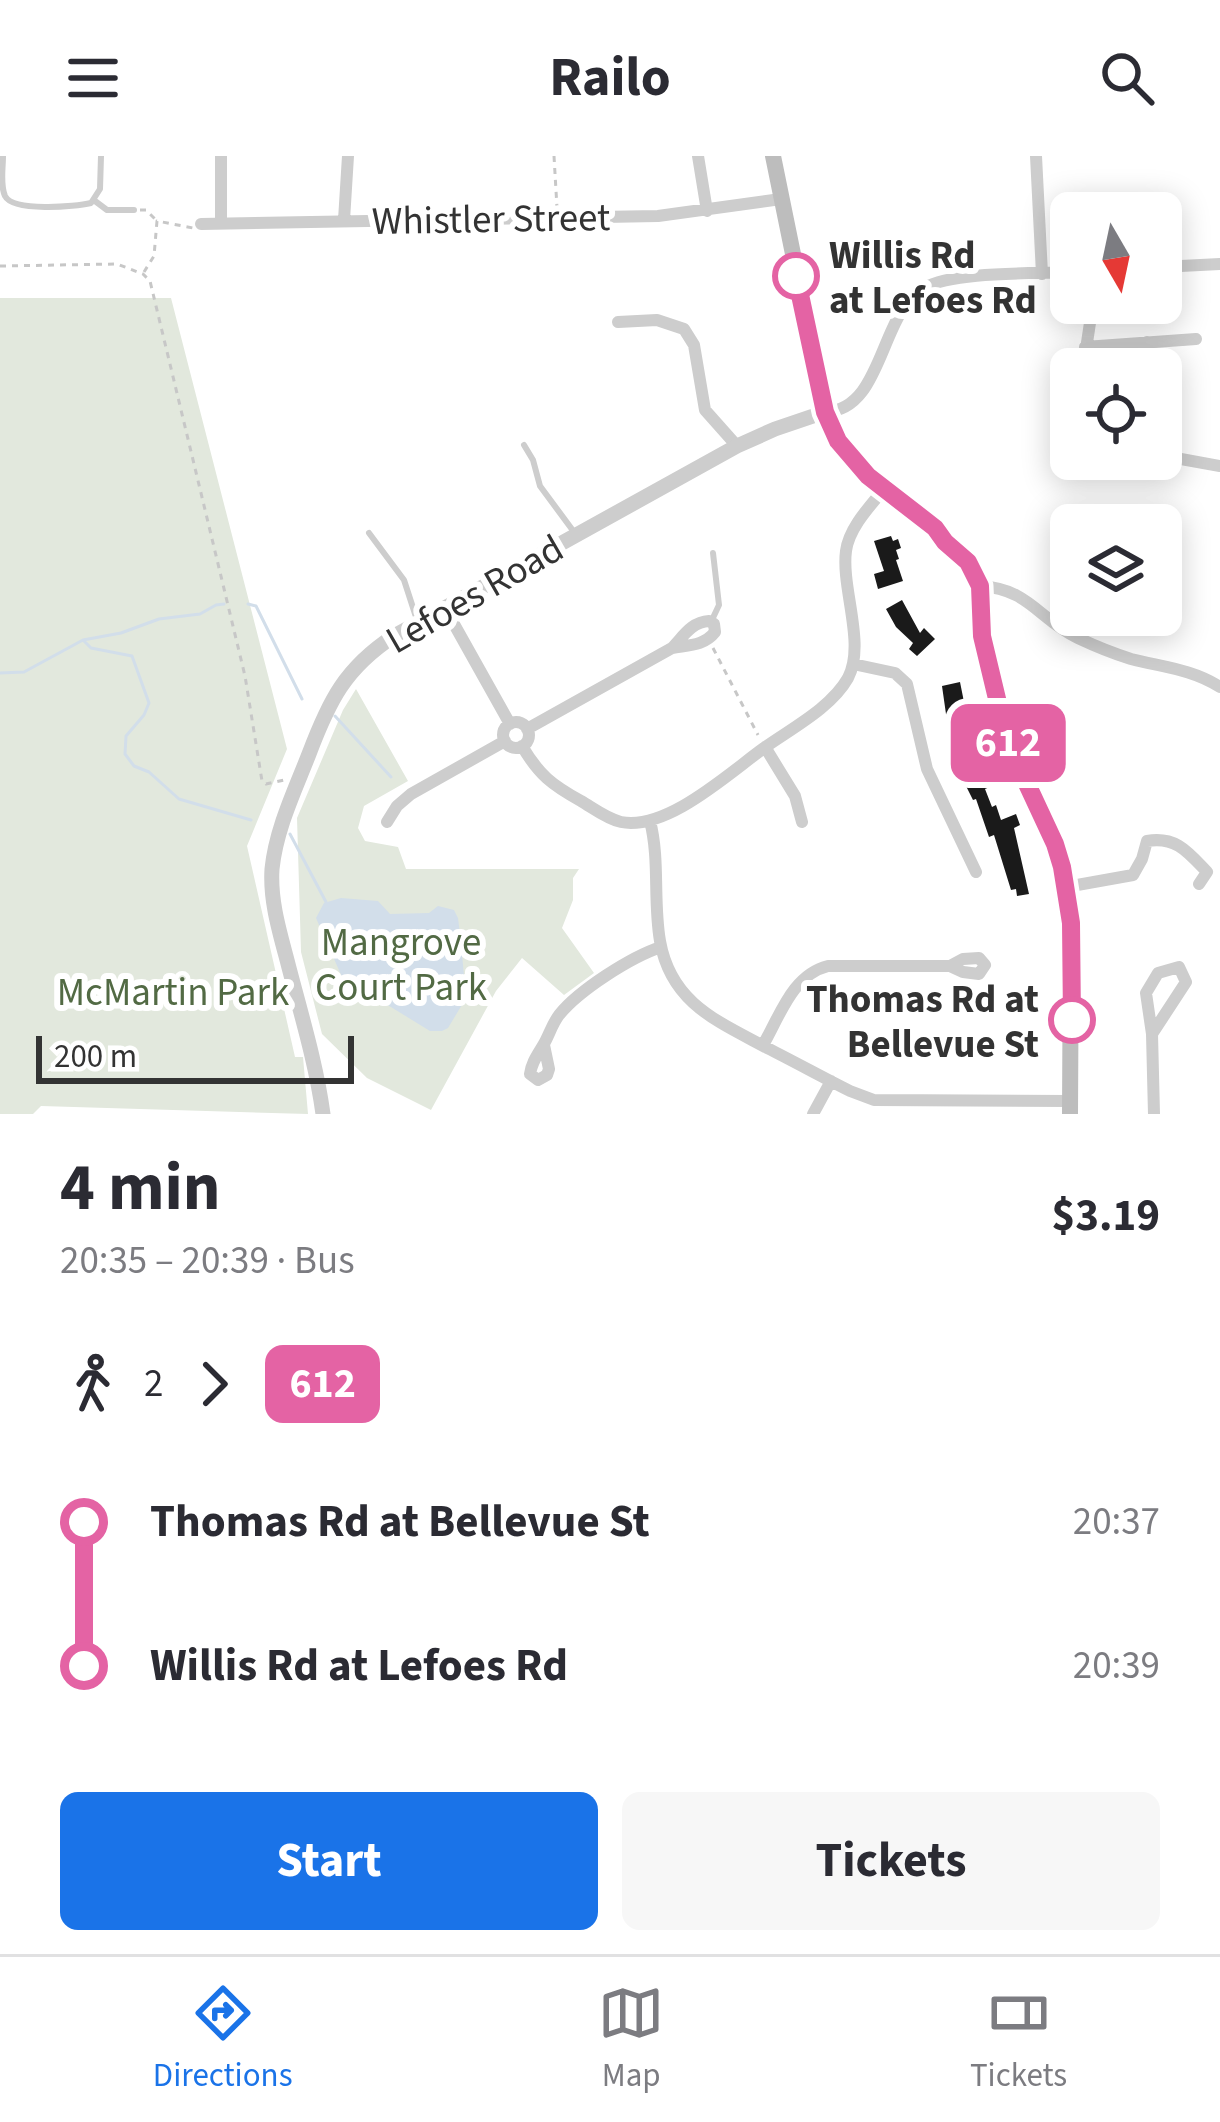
<!DOCTYPE html>
<html lang="en">
<head>
<meta charset="utf-8">
<style>
  :root { --surface:#fff; --page:#f7f7f7; --text:#2b2b33; --muted:#7c7c81; --line:#e1e1e2; --accent:#1a73e8 }
  body { margin:0; font-family:"Source Sans 3",sans-serif; background:var(--page); color:var(--text); height:100vh; display:flex; flex-direction:column; font-size:45px; white-space:nowrap }
  * { box-sizing:border-box; margin:0 }
  p { font-size:39px; color:var(--muted) }
  .icon { flex:none; width:66px; height:66px; fill:none; stroke:currentColor; stroke-width:2; stroke-linecap:round; stroke-linejoin:round }
  .map { position:relative; height:958px; overflow:hidden }
  .side { display:flex; flex-direction:column; background:var(--surface); flex:1 }
  .side>* { flex:none }
  .badge { padding:0 24px; border-radius:18px; font-size:42px; line-height:78px }
  .needle { width:78px; rotate:171deg }
  .controls { position:absolute; left:1050px; top:36px; display:grid; gap:24px }
  .controls a { display:grid; place-items:center; width:132px; height:132px; border-radius:18px; background:var(--surface); box-shadow:0 6px 30px #0003; font-size:60px }
  .scale { position:absolute; left:36px; bottom:30px; width:318px; box-sizing:border-box; padding-left:12px; border:6px solid #333; border-top:0; font-size:33px; line-height:42px; white-space:nowrap; color:#333; -webkit-text-stroke:9px #fff; paint-order:stroke }
  .map>.badge { position:absolute; translate:-50% -50%; box-shadow:0 0 0 6px #fff }
  .legs { display:flex; align-items:center; gap:18px; height:132px; padding:0 60px; font-size:39px }
  .legs p { margin-inline-start:auto }
  .summary { display:flex; align-items:center; justify-content:space-between; height:204px; padding:0 60px }
  h1 { font-size:66px; font-weight:700; line-height:90px }
  .cta { display:flex; gap:24px; margin-top:auto; padding:24px 60px }
  .cta a { flex:1; height:138px; border-radius:18px; background:var(--accent); color:#fff; font-size:48px; font-weight:700; line-height:138px; text-align:center }
  .cta a+a { background:var(--page); color:var(--text) }
  ul { padding:0 60px; list-style:none }
  li { display:flex; align-items:center; gap:42px; height:144px; font-size:45px }
  li i { display:grid; place-items:center; width:18px; height:100%; margin:0 15px; background:currentColor }
  li i::after { content:''; width:30px; height:30px; margin:-15px; border:9px solid; border-radius:50%; background:var(--surface) }
  li p { margin-inline-start:auto }
  li:first-child i { background:linear-gradient(#0000 50%,currentColor 0) }
  li:last-child i { background:linear-gradient(currentColor 50%,#0000 0) }
  header { display:flex; justify-content:space-between; align-items:center; height:156px; padding:0 60px; background:var(--surface); font-size:54px; font-weight:700 }
  .dock { display:flex; justify-content:space-around; align-items:center; height:168px; border-top:3px solid var(--line); background:var(--surface); font-size:33px; color:var(--muted) }
  .dock a { display:grid; justify-items:center; gap:6px }
  .dock .on { color:var(--accent) }
  .map>svg:first-child { display:block }
</style>
</head>
<body>
<header><svg class="icon" aria-label="menu" viewBox="0 0 24 24"><path d="M4 6h16M4 12h16M4 18h16"/></svg>Railo<svg class="icon" aria-label="search" viewBox="0 0 24 24"><circle cx="10" cy="10" r="6"/><path d="M15 15l6 6"/></svg></header>
<div class="map">
<svg width="1220" height="958" viewBox="0 0 1220 958">
  <rect width="100%" height="100%" fill="#fff"/>
  <path fill="#e2e8dd" d="M0,142H171L287,593L247,690L295,901H303L308,958L41,950L33,958H0Z
    M356,533L408,625L364,650L358,672L365,685L398,691L406,713H579L573,722V744L562,772L594,817L564,839L522,802L496,835L431,954L367,922L322,878L301,796L297,662L343,554Z"/>
  <path fill="#d2deea" d="M341,742L378,745L390,758L429,757L438,750L454,754L458,762L460,778L454,784L462,798L466,842L448,872L442,875H430L342,821L316,762L324,747Z"/>
  <g fill="none" stroke-linecap="round" stroke-linejoin="round">
    <path stroke="#d2deea" stroke-width="3" d="M248,448L256,450L302,543
      M83,484L121,477L159,463L200,458L216,449L224,448
      M0,517L24,516L83,484L91,492L132,500L149,547L144,559L126,580L125,598L134,610L149,616L179,643L251,664
      M335,560L391,621
      M290,678L326,746"/>
  </g>
  <path fill="#1a1a1a" d="M891,380L893,385L898,383L901,392L896,394L899,403L896,404L903,425L878,433L874,418L884,415L874,385Z
    M902,444L920,477L924,472L935,483L917,500L909,493L913,487L896,471L886,453Z
    M960,526L972,586L992,630L985,633L992,651L996,649L1001,664L1016,658L1020,669L1014,672L1029,738L1017,740L1016,733L1011,734L994,679L989,681L976,643L973,644L965,628L973,624L954,585L950,586L942,530Z"/>
  <g fill="none" stroke-linecap="round" stroke-linejoin="round">
    <path stroke="#c7c7c7" stroke-width="3" stroke-dasharray="6 6" stroke-linecap="butt" d="M554,0L557,52
      M140,54H146L156,64
      M0,110L117,108L143,118L150,125L245,520L262,625L266,628L284,624
      M144,116L154,100L157,65L193,72
      M713,492L758,579"/>
    <path stroke="#cdcdcd" stroke-width="6" d="M3,0C3,12 0,29 5,40C13,56 75,51 91,47L100,33L101,0
      M95,45L107,54H134
      M524,289L533,304L540,330L574,376
      M369,377L404,424L417,464
      M711,466L719,449L713,397"/>
    <path stroke="#cdcdcd" stroke-width="12" d="M698,0L707,55
      M1036,0L1042,118
      M344,64L348,0
      M221,66V0
      M201,68L658,60L781,43
      M1161,111L1220,108
      M618,166L657,164L684,173L694,189L705,254L737,290
      M1147,186V209
      M1085,191L1196,183
      M1083,213L1093,147
      M825,256C884,254 879,157 924,132C954,115 1035,118 1071,116
      M1161,297L1170,301L1220,310
      M980,430C1030,433 1038,463 1078,482C1095,490 1112,497 1131,503C1162,511 1192,513 1220,531
      M445,452L510,568
      M853,508L895,517L907,528L927,613L976,716
      M503 579a13 13 0 1 1 26 0a13 13 0 1 1-26 0Z
      M527,573L672,492C688,489 704,490 715,476L714,468L709,465C691,466 683,481 672,492
      M522,590C539,619 552,629 581,645C593,652 607,663 621,666C667,675 729,617 764,592C792,572 831,552 848,522C866,488 841,432 846,395C849,372 870,350 884,333
      M765,591L795,640L802,666
      M650,665C660,704 653,745 660,785C671,847 717,865 767,892C795,906 822,921 850,935L874,944L1070,945
      M387,666L397,650L411,638L505,585
      M1066,731L1133,719L1142,703L1147,685C1176,680 1188,696 1207,716L1199,728
      M1152,878L1186,826L1179,811L1158,817L1146,837L1152,878L1154,958
      M544,889L549,913L547,919L538,924L530,918C532,904 540,896 546,884C550,876 553,867 559,859C579,834 631,801 661,791
      M763,889C780,860 792,819 828,810H950L963,816L979,818L985,809L979,802L963,803L950,810
      M813,958L831,925"/>
    <path stroke="#cdcdcd" stroke-width="15" d="M323,958C316,906 300,855 287,804C279,774 270,744 272,713C276,673 295,634 309,598C329,545 345,512 394,480L737,290L775,273L825,256"/>
    <path stroke="#bdbdbd" stroke-width="16" d="M773,0L822,240L832,274L858,312L941,375
      M935,372L945,386L967,406L980,430L981,480L1004,572L1021,617L1055,688L1062,711L1071,767L1070,958"/>
  </g>
  <g fill="none" stroke-linecap="round" stroke-linejoin="round">
    <g stroke="#fff" stroke-width="27">
      <path id="line-1" d="M796,120L825,256L838,285L868,320L935,372L945,386L968,406L980,430L982,480L1004,572L1022,617L1055,688L1062,711L1071,767L1072,864"/>
    </g>
    <use href="#line-1" stroke="#e463a4" stroke-width="18"/>
  </g>
  <g fill="#fff" stroke="#e463a4" stroke-width="6">
    <circle cx="796" cy="120" r="21"/>
    <circle cx="1072" cy="864" r="21"/>
  </g>
  <g text-anchor="middle" stroke-width="12" stroke-linejoin="round" paint-order="stroke">
    <g font-size="39" fill="#333" stroke="#fff">
      <text transform="translate(491 62) rotate(-1)" y="14">Whistler Street</text>
      <text transform="translate(474 437) rotate(-30)" y="14">Lefoes Road</text>
    </g>
    <g font-size="39" font-weight="bold" fill="#333" stroke="#fff" text-anchor="start">
      <text x="829" y="112">Willis Rd<tspan x="829" dy="45">at Lefoes Rd</tspan></text>
      <text x="1039" y="856" text-anchor="end">Thomas Rd at<tspan x="1039" dy="45">Bellevue St</tspan></text>
    </g>
    <g font-size="39" fill="#526a44" stroke="#fff">
      <text x="401" y="799">Mangrove<tspan x="401" dy="45">Court Park</tspan></text>
      <text x="173" y="849">McMartin Park</text>
    </g>
  </g>
</svg>
<div class="controls">
<a><svg class="needle" viewBox="-14 -14 28 28"><path d="M0-13l5 13h-10z" fill="#e53935"/><path d="M0 13l5-13h-10z" fill="#7c7c81"/></svg></a>
<a><svg class="icon" aria-label="locate" viewBox="0 0 24 24"><circle cx="12" cy="12" r="6"/><path d="M12 2v4M12 18v4M2 12h4M18 12h4"/></svg></a>
<a><svg class="icon" aria-label="layers" viewBox="0 0 24 24"><path d="M12 4l9 5-9 5-9-5zM3 14l9 5 9-5"/></svg></a>
</div>
<div class="scale">200 m</div>
<b class="badge" style="left:1008px;top:587px;background:#e463a4;color:#fff">612</b>
</div>
<section class="side">
<div class="summary"><div><h1>4 min</h1><p>20:35 – 20:39 · Bus</p></div><b>$3.19</b></div>
<div class="legs"><svg class="icon" aria-label="walk" viewBox="0 0 24 24"><circle cx="13" cy="4" r="2"/><path d="M13 8l-2 6 4 7M11 14l-3 7M7 12l3-4h3l4 4"/></svg>2<svg class="icon" aria-label="forward" viewBox="0 0 24 24"><path d="M9 5l7 7-7 7"/></svg><b class="badge" style="background:#e463a4;color:#fff">612</b></div>
<ul>
<li><i style="color:#e463a4"></i><b>Thomas Rd at Bellevue St</b><p>20:37</p></li>
<li><i style="color:#e463a4"></i><b>Willis Rd at Lefoes Rd</b><p>20:39</p></li>
</ul>
<div class="cta"><a>Start</a><a>Tickets</a></div>
</section>
<nav class="dock">
<a class="on"><svg class="icon" aria-label="directions" viewBox="0 0 24 24"><path d="M12 3l9 9-9 9-9-9zM9 14v-3h6M13 9l2 2-2 2"/></svg>Directions</a>
<a><svg class="icon" aria-label="map" viewBox="0 0 24 24"><path d="M3 6l6-2 6 2 6-2v14l-6 2-6-2-6 2zM9 4v14M15 6v14"/></svg>Map</a>
<a><svg class="icon" aria-label="tickets" viewBox="0 0 24 24"><path d="M3 7h18v10H3zM15 7v10"/></svg>Tickets</a>
</nav>
</body>
</html>
